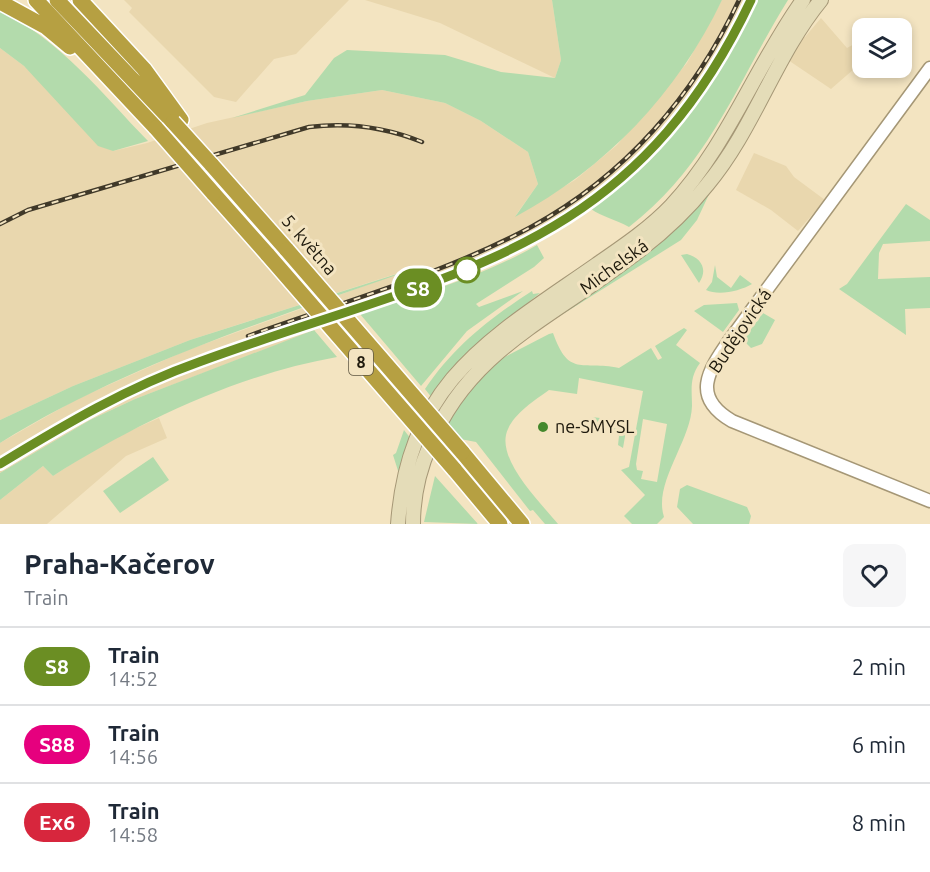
<!DOCTYPE html>
<html lang="en">
<head>
<meta charset="utf-8">
<style>
  :root { --surface:#fff; --page:#f6f6f7; --text:#1f2937; --muted:#747a83; --line:#e0e1e3 }
  body { margin:0; font-family:Ubuntu,sans-serif; background:var(--page); color:var(--text); height:100vh; display:flex; flex-direction:column; font-size:22px; white-space:nowrap }
  * { box-sizing:border-box; margin:0 }
  p { font-size:20px; color:var(--muted) }
  .icon { flex:none; width:33px; height:33px; fill:none; stroke:currentColor; stroke-width:2; stroke-linecap:round; stroke-linejoin:round }
  .map { position:relative; height:524px; overflow:hidden }
  .sheet { display:flex; flex-direction:column; background:var(--surface); flex:1 }
  .sheet>* { flex:none }
  .badge { padding:0 12px; border-radius:20px; font-size:21px; line-height:39px }
  .controls { position:absolute; left:852px; top:18px; display:grid; gap:12px }
  .controls a { display:grid; place-items:center; width:60px; height:60px; border-radius:12px; background:var(--surface); box-shadow:0 3px 9px #0003; font-size:30px }
  .map>.badge { position:absolute; translate:-50% -50%; box-shadow:0 0 0 3px #fff }
  .round { display:grid; place-items:center; flex:none; width:63px; height:63px; border-radius:12px; background:var(--page) }
  .overview { display:flex; align-items:center; justify-content:space-between; height:102px; padding:0 24px }
  h1 { font-size:28px; font-weight:600; line-height:45px }
  ul { padding:0; list-style:none }
  li { display:flex; align-items:center; gap:18px; height:78px; padding:0 24px; border-top:2px solid var(--line) }
  li div { flex:1 }
  li b { display:block; font-size:22px }
  li em { font-style:normal }
  li .badge { min-width:66px; font-weight:700; text-align:center }
  .map>svg:first-child { display:block }
</style>
</head>
<body>
<div class="map">
<svg width="930" height="524" viewBox="0 0 930 524">
  <rect width="100%" height="100%" fill="#f3e4c1"/>
  <path fill="#e9d7ae" d="M124,0H349L296,54L274,59L236,102L214,97L129,12L132,8Z
    M365,0H552L561,60L555,78L440,23Z
    M722,0H758L715,81L679,130L642,168L573,222L520,252L135,399L90,420L0,473V443L77,399L185,351L408,270L190,340L73,386L0,420V48L24,66L113,151L147,143L207,123L307,101L382,90L445,103L481,121L528,152L538,184L516,215L575,180L617,145L687,63Z
    M821,18L847,48L856,43L862,50V62L831,89L788,60L802,36L805,37Z
    M754,153L786,166L794,177L825,200L798,231L771,210L736,190Z
    M159,418L167,438L126,456L47,524H0V500L43,466L53,476L109,440Z"/>
  <path fill="#b3dbac" fill-rule="evenodd" d="M552,0H722C677,94 606,168 515,217L538,184L528,152L481,121L445,103L382,90L307,101L232,118L305,95L334,58L347,50L445,55L501,72L555,78L561,60Z
    M758,0H788C736,84 710,164 629,227C615,219 602,217 591,209C667,156 719,83 758,0Z
    M0,11C62,41 102,94 148,141L113,151L98,146L24,66L0,48Z
    M711,190L697,220L681,240L539,329Z
    M906,204L930,220V241L883,244L879,253L878,279L930,277V308L905,309L906,335L839,289L847,284Z
    M537,245L544,258L534,267L476,304L479,307L523,291L467,331L421,386L360,314C421,294 482,277 537,245Z
    M687,254C702,258 708,270 699,283L681,255Z
    M715,265L717,277L731,288L740,275L752,284C740,291 719,296 706,290L712,282Z
    M422,266C279,317 130,362 0,443V420L73,386L190,340Z
    M532,291L533,294L540,293L472,348L432,398L425,389C454,346 489,319 532,291Z
    M737,303L739,310L723,332L694,311L704,305Z
    M763,313L775,320L762,344L751,348L743,340Z
    M684,328L687,330L676,345L700,363C689,378 692,390 692,406C691,441 653,483 664,517L657,524H632L624,516L645,495L621,470L629,467L643,391L579,378L577,394L549,390C535,400 515,413 508,429C494,458 541,503 558,524H545L533,510L530,511L476,442L439,435L455,407L493,363L549,334L553,333C569,378 581,360 619,368L651,348L658,360L662,358L655,346ZM643,419L667,424L657,482L641,479L643,471L637,470L636,464Z
    M314,330L337,357C236,375 139,422 53,476L43,466L0,500V473L90,420L135,399Z
    M592,417L600,418V425L621,429L622,423L627,425L623,448L618,445L619,436L610,427L599,425Z
    M404,430L411,439L400,477L393,455L396,453Z
    M153,457L169,480L120,513L103,491Z
    M435,476L478,524L424,522Z
    M687,485L747,507L751,516L749,524H693L677,507L680,489Z"/>
  <g fill="none" stroke-linecap="round" stroke-linejoin="round">
    <g stroke="#a59776" stroke-width="15">
      <path id="tertiary" d="M930,68L729,341C708,371 691,397 732,421L930,501"/>
    </g>
    <g stroke="#a59776" stroke-width="16">
      <path id="secondary" d="M398,524C409,381 490,339 596,265C622,247 649,229 671,206C728,145 755,67 803,0
        M413,524C413,497 419,470 430,445C468,351 553,317 628,259C657,238 685,213 707,185C754,129 775,56 821,0"/>
    </g>
    <g stroke="#fff" stroke-width="18">
      <path id="trunk" d="M36,0L156,128
        M57,0L173,122
        M80,0L144,69L181,120
        M0,2L46,27L70,47
        M211,164L287,250
        M213,193L268,255
        M462,452L522,524
        M454,469L500,524"/>
    </g>
    <use href="#tertiary" stroke="#fff" stroke-width="12"/>
    <use href="#secondary" stroke="#e4dcb8" stroke-width="14"/>
    <use href="#trunk" stroke="#b6a042" stroke-width="15"/>
    <g stroke="#403929" stroke-width="4.5">
      <path id="rail" d="M0,224L28,210L309,127C349,122 385,127 422,142
        M248,336C339,303 446,273 531,227C625,176 694,96 739,0
        M0,464C64,425 128,388 199,362C441,272 627,261 751,0"/>
    </g>
    <use href="#rail" stroke="#f3e4c1" stroke-width="2" stroke-dasharray="7" stroke-linecap="butt"/>
    <g stroke="#fff" stroke-width="18" stroke-linecap="butt">
      <path id="trunk-bridge" d="M173,122L211,164
        M156,128L213,193
        M287,250L462,452
        M268,255L454,469"/>
    </g>
    <use href="#trunk-bridge" stroke="#b6a042" stroke-width="15"/>
  </g>
  <g fill="none" stroke-linecap="round" stroke-linejoin="round">
    <g stroke="#fff" stroke-width="14">
      <path id="line" d="M0,464C64,425 128,387 199,362C440,273 628,260 751,0"/>
    </g>
    <use href="#line" stroke="#6b8e23" stroke-width="9"/>
  </g>
  <circle fill="#fff" stroke="#6b8e23" stroke-width="3" cx="467" cy="270" r="12"/>
  <circle fill="#44882c" stroke="#f3e4c1" stroke-width="2" cx="543" cy="427" r="6"/>
  <g text-anchor="middle" stroke-width="6" stroke-linejoin="round" paint-order="stroke">
    <rect fill="#f3e4c1" stroke="#5e5642" stroke-width="1.5" x="349" y="349" width="24" height="26" rx="4.5"/>
    <g font-size="16" font-weight="bold" fill="#1e190c">
      <text x="361" y="368">8</text>
    </g>
    <g font-size="18" fill="#1e190c" stroke="#f3e4c1">
      <text transform="translate(309 245) rotate(49)" y="6">5. května</text>
      <text transform="translate(614 267) rotate(-36)" y="6">Michelská</text>
      <text transform="translate(740 331) rotate(-56)" y="6">Budějovická</text>
    </g>
    <g font-size="18" fill="#1e190c" stroke="#f3e4c1" text-anchor="start">
      <text x="555" y="433">ne-SMYSL</text>
    </g>
  </g>
</svg>
<div class="controls">
<a><svg class="icon" aria-label="layers" viewBox="0 0 24 24"><path d="M12 4l9 5-9 5-9-5zM3 14l9 5 9-5"/></svg></a>
</div>
<b class="badge" style="left:418px;top:288px;background:#6b8e23;color:#fff">S8</b>
</div>
<section class="sheet">
<div class="overview"><div><h1>Praha-Kačerov</h1><p>Train</p></div><a class="round"><svg class="icon" aria-label="heart" viewBox="0 0 24 24"><path d="M12 20l-8-8c-3-5 5-10 8-4 3-6 11-1 8 4z"/></svg></a></div>
<ul>
<li><span class="badge" style="background:#6b8e23;color:#fff">S8</span><div><b>Train</b><p>14:52</p></div><em>2 min</em></li>
<li><span class="badge" style="background:#e6007e;color:#fff">S88</span><div><b>Train</b><p>14:56</p></div><em>6 min</em></li>
<li><span class="badge" style="background:#d7263d;color:#fff">Ex6</span><div><b>Train</b><p>14:58</p></div><em>8 min</em></li>
</ul>
</section>
</body>
</html>
